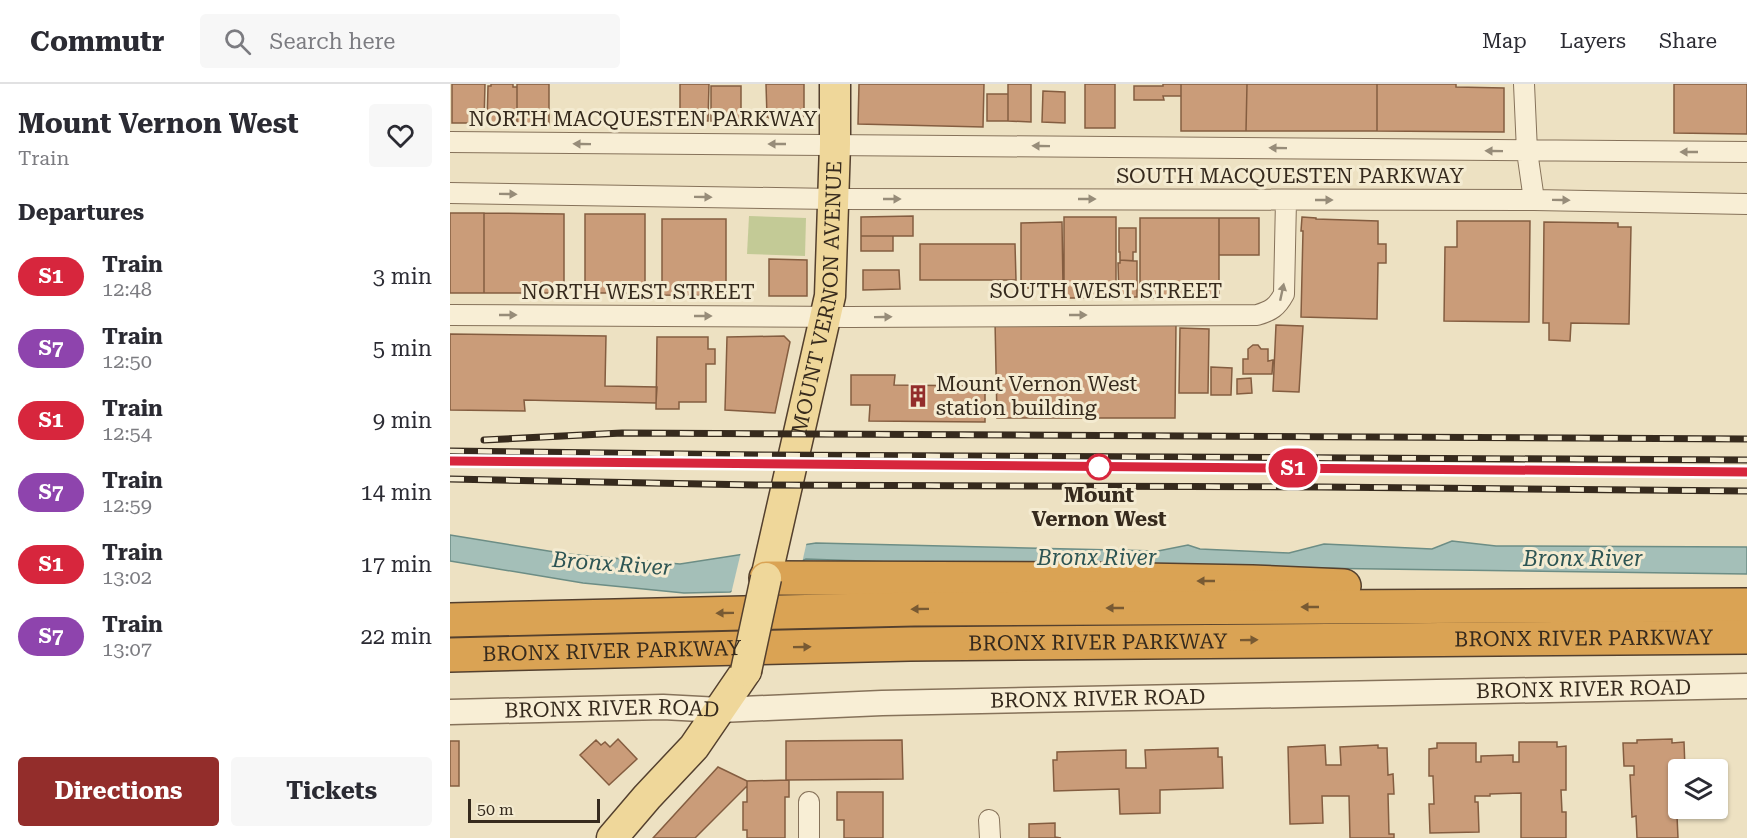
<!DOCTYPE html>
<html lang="en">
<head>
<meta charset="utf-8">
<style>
  :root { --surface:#fff; --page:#f7f7f7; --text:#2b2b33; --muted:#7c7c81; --line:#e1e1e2; --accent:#932d2b }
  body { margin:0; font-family:"Roboto Serif",serif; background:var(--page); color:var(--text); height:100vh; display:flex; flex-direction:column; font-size:22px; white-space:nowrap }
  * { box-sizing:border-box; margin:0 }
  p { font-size:20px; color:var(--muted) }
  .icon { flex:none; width:33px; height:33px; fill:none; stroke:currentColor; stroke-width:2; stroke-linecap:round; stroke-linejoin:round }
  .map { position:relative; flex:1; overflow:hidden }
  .drawer { display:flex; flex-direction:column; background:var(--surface); width:450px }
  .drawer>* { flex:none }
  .badge { padding:0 12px; border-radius:20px; font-size:21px; line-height:39px }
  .controls { position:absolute; left:1218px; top:675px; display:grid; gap:12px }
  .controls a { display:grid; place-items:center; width:60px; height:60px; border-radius:6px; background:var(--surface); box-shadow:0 2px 4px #0004; font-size:30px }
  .scale { position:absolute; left:18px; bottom:15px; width:132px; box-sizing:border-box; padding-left:6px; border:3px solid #362a1d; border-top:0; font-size:16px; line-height:21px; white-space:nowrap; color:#362a1d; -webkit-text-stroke:4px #f4ebd1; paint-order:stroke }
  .map>.badge { position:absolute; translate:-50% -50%; box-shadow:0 0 0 3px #fff }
  h2 { padding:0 18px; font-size:22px; line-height:54px }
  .round { display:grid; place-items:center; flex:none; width:63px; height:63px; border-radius:6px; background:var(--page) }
  .headline { display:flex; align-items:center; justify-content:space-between; height:102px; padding:0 18px }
  h1 { font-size:28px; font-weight:700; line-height:45px }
  .action { display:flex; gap:12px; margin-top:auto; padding:12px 18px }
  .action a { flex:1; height:69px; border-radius:6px; background:var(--accent); color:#fff; font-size:24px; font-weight:700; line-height:69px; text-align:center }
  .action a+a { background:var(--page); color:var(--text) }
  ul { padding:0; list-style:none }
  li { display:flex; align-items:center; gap:18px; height:72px; padding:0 18px }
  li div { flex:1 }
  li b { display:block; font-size:22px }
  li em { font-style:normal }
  li .badge { min-width:66px; font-weight:700; text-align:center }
  header { display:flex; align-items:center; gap:36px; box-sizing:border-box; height:84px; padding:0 30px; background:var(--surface); border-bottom:2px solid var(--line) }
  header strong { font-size:28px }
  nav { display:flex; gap:33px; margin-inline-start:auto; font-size:21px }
  .search { width:420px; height:54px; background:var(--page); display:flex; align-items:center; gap:15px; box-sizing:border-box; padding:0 21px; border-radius:6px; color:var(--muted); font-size:22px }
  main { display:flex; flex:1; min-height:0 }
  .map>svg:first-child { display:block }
</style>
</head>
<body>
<header>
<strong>Commutr</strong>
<div class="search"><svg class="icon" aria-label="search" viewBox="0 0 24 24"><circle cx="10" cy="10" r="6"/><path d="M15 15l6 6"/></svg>Search here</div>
<nav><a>Map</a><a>Layers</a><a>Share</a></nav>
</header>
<main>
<section class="drawer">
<div class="headline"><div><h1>Mount Vernon West</h1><p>Train</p></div><a class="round"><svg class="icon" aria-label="heart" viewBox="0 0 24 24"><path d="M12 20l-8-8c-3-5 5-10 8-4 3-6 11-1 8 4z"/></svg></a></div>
<h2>Departures</h2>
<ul>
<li><span class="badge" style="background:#d7263d;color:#fff">S1</span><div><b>Train</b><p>12:48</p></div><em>3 min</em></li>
<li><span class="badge" style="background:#8e44ad;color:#fff">S7</span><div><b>Train</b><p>12:50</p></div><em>5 min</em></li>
<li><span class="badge" style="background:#d7263d;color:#fff">S1</span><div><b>Train</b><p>12:54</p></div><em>9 min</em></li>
<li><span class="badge" style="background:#8e44ad;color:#fff">S7</span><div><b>Train</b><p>12:59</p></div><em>14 min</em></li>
<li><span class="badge" style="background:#d7263d;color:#fff">S1</span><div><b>Train</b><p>13:02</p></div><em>17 min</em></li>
<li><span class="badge" style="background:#8e44ad;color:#fff">S7</span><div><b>Train</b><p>13:07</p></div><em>22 min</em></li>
</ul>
<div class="action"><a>Directions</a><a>Tickets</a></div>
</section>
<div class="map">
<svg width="1297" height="754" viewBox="0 0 1297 754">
  <rect width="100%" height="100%" fill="#ede1c2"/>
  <path fill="#c3ca96" d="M299,132L356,134L355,172L297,170Z"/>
  <path fill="#a4bfb8" stroke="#6c8d85" stroke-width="1.5" d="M0,451L117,470L230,480L366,459L708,467L738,461L750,465L839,469L874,460L982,465L1002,457L1046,462L1297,463V490L787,483L608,484L356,475L280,508L234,509L133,499L0,477Z"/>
  <path fill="#ede1c2" d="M357,457L352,479L281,510L291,468Z"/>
  <path fill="#ca9c79" stroke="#845d40" stroke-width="1.5" d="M2,0H35L34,39H2Z
    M41,0H63V3H67V40H37L38,2H41Z
    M67,0H99V41L67,40Z
    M230,0H259L258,37H230Z
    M316,0H354V31L350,37L344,38L339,33V30H329L326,35H322L317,33Z
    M409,0H534L533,43L408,40Z
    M558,0H581V38L558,37Z
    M635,0H665V44H635Z
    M713,0H731V12H713L714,16H684V2H713Z
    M731,0H797L796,47H731Z
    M797,0H927V47H796Z
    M927,0H1006V3L1054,4V48L927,47Z
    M1224,0H1297V50L1224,49Z
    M261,2H291V37H261Z
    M593,7L615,8V39L592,38Z
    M537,10H558V37H537Z
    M0,129H34V209H0Z
    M34,129L114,130V209H34Z
    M135,130H195V209H135Z
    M463,132V152H411V133Z
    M614,133H666V214H614Z
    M852,133L866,134V135L928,137V160H936V179H928L927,235L851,233L853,147H851Z
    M690,134H769V214H690Z
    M769,134H809V171H769Z
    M212,135H276V212L212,211Z
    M1007,137H1080L1079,238L994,237L995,163H1007Z
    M612,138L613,204H571V139Z
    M1094,138L1168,139V143H1181L1179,240L1121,239L1120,257L1099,256V239H1093Z
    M669,144H686V168H683V177L670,176V168H669Z
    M411,152H443V167H411Z
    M470,160H565L566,196H470Z
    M319,175L357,176V212H319Z
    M670,176L687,177V213H669L668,179H670Z
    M413,186H449L450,205L413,206Z
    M545,237L726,239L725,334H547Z
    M826,241L853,242L849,308L823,307Z
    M730,244L759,245L758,309H729Z
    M0,250L156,252L155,302L207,303L206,319L74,316L75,327L0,326Z
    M334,252L340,258L325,329L275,326L277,253Z
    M207,253H258V265H265V280H256V318H229V325H206Z
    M803,261H808L811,265H818V277L823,276L822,290H793V275H798V265Z
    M761,283L782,284L781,311H761Z
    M401,291H445L444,301L535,302V338L419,337L420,321H401Z
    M801,294L802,309L787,310V295Z
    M168,655L187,675L159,701L130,671L146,656L151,661L155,658L160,663Z
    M1222,655V659L1234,658L1235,685L1225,686L1228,754H1187L1186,732L1182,733L1180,691H1184V682H1174L1173,659H1187V656Z
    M452,656L453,695L336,696V657Z
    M0,657H9V702H0Z
    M1069,658H1107V663L1116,662V706H1111L1112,728H1116V754H1071V709L1040,710V712H1025V718H1028L1029,748L980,749L979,720H984L983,692H979V665L987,664V659H1026V678H1031V672L1063,671V678H1069Z
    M875,661L876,681H891L890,663L928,661V664H937L938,691L943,690L944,710H938L939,750H944V754H900L899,712H872L873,739L840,740L838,663Z
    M768,664V673H772L773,704L710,706V729L670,730L669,705L604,707L603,676H607V668L676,666V684H696L695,666Z
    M268,683L297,697V702L245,754H203Z
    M339,696V713H335V754H297V746H293V718H297V697Z
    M387,708H433V754H394V736H387Z
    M605,739V753L611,754H579V740Z"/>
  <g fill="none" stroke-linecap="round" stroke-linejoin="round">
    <g stroke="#86725a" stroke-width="22">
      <path id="minor" d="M1074,0L1077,67L1084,116
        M0,58L1297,68
        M0,109L384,115L1084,116L1297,120
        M0,231L399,233L807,231C821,227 827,223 834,210L836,116
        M359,718V754
        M539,736L540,754"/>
    </g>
    <g stroke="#86725a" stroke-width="27">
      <g id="tertiary">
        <path id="s1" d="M0,628L213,623L270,626L432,619L1297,602"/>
      </g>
    </g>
    <g stroke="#54402e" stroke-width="33">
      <g id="primary">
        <path id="s2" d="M316,494L380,212L385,60V0"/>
        <path d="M162,754L197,713L244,663L296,587"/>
      </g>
    </g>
    <g stroke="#54402e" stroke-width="36">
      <g id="motorway">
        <path d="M316,494L637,495L802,498L894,502"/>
        <path d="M0,536L464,525L1297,521"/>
        <path id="s3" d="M0,571L460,560L1297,553"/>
      </g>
    </g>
    <use href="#minor" stroke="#f8eed5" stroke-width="20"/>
    <use href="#tertiary" stroke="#f8eed5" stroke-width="24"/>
    <use href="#primary" stroke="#efd79a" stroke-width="30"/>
    <use href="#motorway" stroke="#daa354" stroke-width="33"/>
    <g stroke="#362a1d" stroke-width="7">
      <path id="rail" d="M34,356L172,349L1297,355
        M0,367L312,371L1297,376
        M0,377L1297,388
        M0,395L305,401L872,403L1297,407"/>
    </g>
    <use href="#rail" stroke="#f4ebd1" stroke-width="4.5" stroke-dasharray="14" stroke-linecap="butt"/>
    <g stroke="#54402e" stroke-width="33" stroke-linecap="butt">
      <path id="primary-bridge" d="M296,587L316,494"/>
    </g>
    <use href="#primary-bridge" stroke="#efd79a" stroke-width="30"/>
  </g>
  <defs><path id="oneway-solid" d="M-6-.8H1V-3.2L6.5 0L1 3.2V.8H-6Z" transform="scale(1.5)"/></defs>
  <g fill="#978c79">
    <use href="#oneway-solid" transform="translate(132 60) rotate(-179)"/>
    <use href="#oneway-solid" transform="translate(327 60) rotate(-180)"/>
    <use href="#oneway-solid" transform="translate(591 62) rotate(-179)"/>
    <use href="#oneway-solid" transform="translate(828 64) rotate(-179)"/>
    <use href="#oneway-solid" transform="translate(1044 67) rotate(-179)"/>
    <use href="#oneway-solid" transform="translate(1239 68) rotate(-180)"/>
    <use href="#oneway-solid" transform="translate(58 110) rotate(1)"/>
    <use href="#oneway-solid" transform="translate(253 113) rotate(1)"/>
    <use href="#oneway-solid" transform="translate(442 115)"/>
    <use href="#oneway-solid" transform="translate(637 115)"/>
    <use href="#oneway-solid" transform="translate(874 116)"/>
    <use href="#oneway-solid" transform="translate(1111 116) rotate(1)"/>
    <use href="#oneway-solid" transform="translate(832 208) rotate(-78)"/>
    <use href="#oneway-solid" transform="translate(58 231)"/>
    <use href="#oneway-solid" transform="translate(628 231)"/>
    <use href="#oneway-solid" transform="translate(253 232)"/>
    <use href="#oneway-solid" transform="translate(433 233) rotate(-1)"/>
  </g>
  <g fill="#785a33">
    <use href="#oneway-solid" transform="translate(756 497) rotate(-180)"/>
    <use href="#oneway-solid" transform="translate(860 523) rotate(180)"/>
    <use href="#oneway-solid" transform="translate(665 524) rotate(180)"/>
    <use href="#oneway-solid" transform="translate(470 525) rotate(179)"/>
    <use href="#oneway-solid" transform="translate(275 529) rotate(179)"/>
    <use href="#oneway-solid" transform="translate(799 556) rotate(-1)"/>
    <use href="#oneway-solid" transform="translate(352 563) rotate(-1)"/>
  </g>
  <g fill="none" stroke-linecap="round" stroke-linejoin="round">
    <g stroke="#fff" stroke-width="14">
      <path id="line" d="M0,377L1297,388"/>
    </g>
    <use href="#line" stroke="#d7263d" stroke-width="9"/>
  </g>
  <defs>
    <g id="building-bare" transform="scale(1.8)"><path d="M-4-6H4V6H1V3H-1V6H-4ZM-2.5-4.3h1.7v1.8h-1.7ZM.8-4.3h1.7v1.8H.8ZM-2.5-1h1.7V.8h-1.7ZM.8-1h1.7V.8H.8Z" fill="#932d2b" stroke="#f4ebd1" stroke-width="2.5" paint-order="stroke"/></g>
  </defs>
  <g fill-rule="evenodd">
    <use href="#building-bare" x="468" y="312"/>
  </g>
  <circle fill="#fff" stroke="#d7263d" stroke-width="3" cx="649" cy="383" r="12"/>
  <g text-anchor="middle" stroke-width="6" stroke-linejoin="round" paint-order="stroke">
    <g font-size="21" fill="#362a1d" stroke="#f4ebd1">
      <text x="193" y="42">NORTH MACQUESTEN PARKWAY</text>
      <text x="840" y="99">SOUTH MACQUESTEN PARKWAY</text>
      <text x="656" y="214">SOUTH WEST STREET</text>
      <text x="188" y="215">NORTH WEST STREET</text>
      <text dy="7" stroke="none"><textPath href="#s2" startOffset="286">MOUNT VERNON AVENUE</textPath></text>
      <text dy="7" stroke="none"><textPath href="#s3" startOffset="1134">BRONX RIVER PARKWAY</textPath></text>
      <text dy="7" stroke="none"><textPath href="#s3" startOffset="648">BRONX RIVER PARKWAY</textPath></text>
      <text dy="7" stroke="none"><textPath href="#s3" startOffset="162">BRONX RIVER PARKWAY</textPath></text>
      <text dy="7" stroke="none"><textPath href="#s1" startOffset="1134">BRONX RIVER ROAD</textPath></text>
      <text dy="7" stroke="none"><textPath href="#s1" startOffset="648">BRONX RIVER ROAD</textPath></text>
      <text dy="7" stroke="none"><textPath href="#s1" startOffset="162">BRONX RIVER ROAD</textPath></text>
    </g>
    <g font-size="21" fill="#362a1d" stroke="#f4ebd1" text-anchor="start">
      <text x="486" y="307">Mount Vernon West<tspan x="486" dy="24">station building</tspan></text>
    </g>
    <g font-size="21" font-weight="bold" fill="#362a1d" stroke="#f4ebd1">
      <text x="649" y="418">Mount<tspan x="649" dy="24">Vernon West</tspan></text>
    </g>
    <g font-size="22" font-style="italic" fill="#2d5554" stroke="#f4ebd1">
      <text x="647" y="481">Bronx River</text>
      <text x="1133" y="482">Bronx River</text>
      <text transform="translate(162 479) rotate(4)" y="8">Bronx River</text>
    </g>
  </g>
</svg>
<div class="controls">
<a><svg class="icon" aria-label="layers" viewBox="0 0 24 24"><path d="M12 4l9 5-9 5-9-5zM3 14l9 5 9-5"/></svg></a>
</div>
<div class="scale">50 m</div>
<b class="badge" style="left:843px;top:384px;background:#d7263d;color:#fff">S1</b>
</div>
</main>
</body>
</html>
